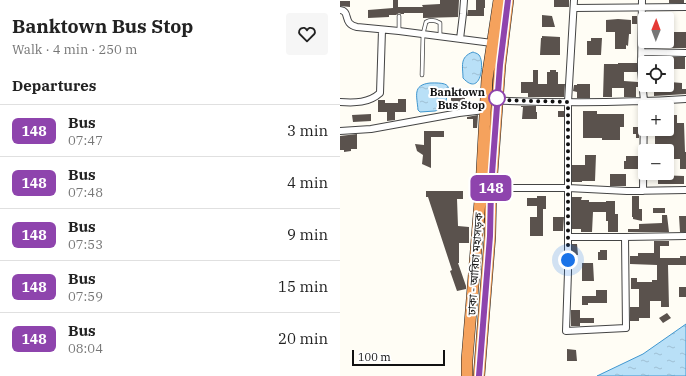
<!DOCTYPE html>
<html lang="en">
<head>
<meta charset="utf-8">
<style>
  :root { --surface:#fff; --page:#f6f6f6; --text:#222; --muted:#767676; --line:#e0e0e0 }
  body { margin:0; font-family:"IBM Plex Serif","Noto Sans Bengali",serif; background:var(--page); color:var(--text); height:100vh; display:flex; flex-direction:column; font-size:15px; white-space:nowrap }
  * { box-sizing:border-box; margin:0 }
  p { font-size:13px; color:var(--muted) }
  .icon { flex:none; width:22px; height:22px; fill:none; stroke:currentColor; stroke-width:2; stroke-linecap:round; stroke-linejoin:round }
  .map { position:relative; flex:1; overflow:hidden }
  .sheet { display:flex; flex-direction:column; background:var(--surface); width:340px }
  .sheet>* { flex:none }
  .badge { padding:0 8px; border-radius:6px; font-size:14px; line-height:26px }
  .needle { width:26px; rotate:1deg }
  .buttons { position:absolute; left:298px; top:12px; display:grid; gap:8px }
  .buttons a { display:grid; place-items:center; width:36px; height:36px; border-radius:4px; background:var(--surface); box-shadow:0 2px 6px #0003; font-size:20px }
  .scale { position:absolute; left:12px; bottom:10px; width:93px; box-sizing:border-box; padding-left:4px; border:2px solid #111; border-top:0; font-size:11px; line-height:14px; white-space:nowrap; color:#111; -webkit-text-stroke:3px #fff; paint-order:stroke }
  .you { position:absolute; width:20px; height:20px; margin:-10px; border:3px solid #fff; border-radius:50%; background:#1a73e8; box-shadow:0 0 0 6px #1a73e833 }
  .map>.badge { position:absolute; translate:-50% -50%; box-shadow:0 0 0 2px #fff }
  h2 { padding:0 12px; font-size:15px; line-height:36px }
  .round { display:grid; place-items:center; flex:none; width:42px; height:42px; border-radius:4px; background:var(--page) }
  .overview { display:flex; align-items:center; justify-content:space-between; height:68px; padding:0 12px }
  h1 { font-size:19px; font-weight:700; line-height:30px }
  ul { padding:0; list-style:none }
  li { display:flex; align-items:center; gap:12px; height:52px; padding:0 12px; border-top:1px solid var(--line) }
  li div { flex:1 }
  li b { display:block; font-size:15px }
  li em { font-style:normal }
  li .badge { min-width:44px; font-weight:700; text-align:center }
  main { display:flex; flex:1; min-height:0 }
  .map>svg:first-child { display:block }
</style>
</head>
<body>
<main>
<section class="sheet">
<div class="overview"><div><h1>Banktown Bus Stop</h1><p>Walk · 4 min · 250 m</p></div><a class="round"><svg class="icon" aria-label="heart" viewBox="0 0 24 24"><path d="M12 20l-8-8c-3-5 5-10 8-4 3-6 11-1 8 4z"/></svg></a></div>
<h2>Departures</h2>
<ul>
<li><span class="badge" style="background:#8e44ad;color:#fff">148</span><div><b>Bus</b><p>07:47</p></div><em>3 min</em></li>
<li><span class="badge" style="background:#8e44ad;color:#fff">148</span><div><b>Bus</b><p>07:48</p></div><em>4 min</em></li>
<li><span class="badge" style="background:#8e44ad;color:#fff">148</span><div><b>Bus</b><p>07:53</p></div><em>9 min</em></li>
<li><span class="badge" style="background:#8e44ad;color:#fff">148</span><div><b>Bus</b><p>07:59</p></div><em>15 min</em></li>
<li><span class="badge" style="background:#8e44ad;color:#fff">148</span><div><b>Bus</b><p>08:04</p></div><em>20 min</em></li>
</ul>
</section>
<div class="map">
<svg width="346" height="376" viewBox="0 0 346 376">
  <defs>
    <pattern id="water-ripples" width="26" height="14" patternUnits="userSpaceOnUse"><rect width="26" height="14" fill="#b9e0f7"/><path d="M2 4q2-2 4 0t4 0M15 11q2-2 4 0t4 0" fill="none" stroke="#9ebfd3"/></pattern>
  </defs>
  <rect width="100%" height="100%" fill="#fffdf5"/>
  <path fill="url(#water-ripples)" stroke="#3f96cf" d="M133,52C135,53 137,53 139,55C145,62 141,98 123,78C123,67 119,57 133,52Z
    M90,83C118,82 106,90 105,108L95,111L80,112L78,110C77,96 72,85 90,83Z
    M346,324V376H257L303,354Z"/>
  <path fill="#5a524d" d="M53,0H58V7H83L82,5L100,4V0H119L118,17L83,18V13H64V14H61L59,13L56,15H49V17L28,18V10L53,8Z
    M136,0H145V8H144V16H127L128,10H136Z
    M214,0H229V7H214Z
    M329,0H344V3H329Z
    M0,1H10V7L0,6Z
    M313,12H330L331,19H312Z
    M202,15L212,16L215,27H202Z
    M292,16H297V24H292Z
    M278,19L291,20V34H289L288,46L286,45V49H275V32H266V20Z
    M327,32H346V48H306V41H327Z
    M202,36L220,37V55H200L201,38H202Z
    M251,38H262L261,55H247V41H251Z
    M332,57H345V69H332Z
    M278,63H297V72H284V81L298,82V87H296V97H284V88H272V97H263L264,64H278Z
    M193,70H198V84H207V72H210V70H216V72H218V84H225L224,97H188V93H181V82H193Z
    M330,82L342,83V89H346V94L314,96V85H330Z
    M237,84H250V98H237V92L233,91L234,85H237Z
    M127,89H137V95H127Z
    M111,95H125V108L109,110V103L111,104Z
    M58,99H66V112H55V120L47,121V112H38V100H45V103H58Z
    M181,106H196V112H197V119H182L183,107H181Z
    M218,111H224V117H218Z
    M243,111H257V114H284V127H280V140H262V138H243Z
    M31,114V121L13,122L12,115Z
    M138,115L137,128H133V119H127V117Z
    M327,115H337V123H344L345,152H346V169H340V159H327V149L315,150V129H327Z
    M293,127H299V138H296V134H293Z
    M84,131H104V137H91V168L82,164L83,155L77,151L75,144L84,145Z
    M17,134V149H11V151L4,152V150H0V136Z
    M298,148H299V169H284V161H286V156H298Z
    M245,155H256L255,181H242V182H232V165H245Z
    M270,174H286V186H270Z
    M318,175L344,176V184H318Z
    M86,191H123V199H117L118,226L129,227V243H119V263H118L126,286V289L117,291L110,271L112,270L88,197H86Z
    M197,196H206V209H203V236H190V217H197V206H187V198H197Z
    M292,196H299V209H302V221L293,219V217H292Z
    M232,197H242L241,200H249V202H266V201H275V214H278V232H268V221H266V212H253L252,232H241V229H232Z
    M313,208H325V213H313Z
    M322,215H327L329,232H288V229H299V224L322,223Z
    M339,216H346V232H340Z
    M213,217H224L223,231H213Z
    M314,241H329V246H320V258H340V256H346V265H328L329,307H321V301H310V318H299V321H290V307H299V289H291V278H297V282H312V280H317V265L290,264V256H298V253H314Z
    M232,244H237L238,255H232Z
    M260,250H267V260H258V252H260Z
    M242,263H253L254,281H242Z
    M339,287H346V297H339Z
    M256,290H267V303H248V305H242V296H256Z
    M231,310H240V318H254V323H240V326H231Z
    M327,313L331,318L323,323L319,318Z
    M227,349L236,350L237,361H227Z"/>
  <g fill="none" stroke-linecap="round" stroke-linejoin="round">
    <g stroke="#444" stroke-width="4.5">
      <path id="lane" d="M59,16V31
        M82,75L83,34L86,22C91,19 95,20 100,23V37"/>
    </g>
    <g stroke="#444" stroke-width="8">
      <path id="street" d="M234,0L228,102V272L226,331L286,328L285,237L346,236
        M302,0L301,70L304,101L303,191
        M234,8L346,7
        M0,10C11,11 2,24 17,27L59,31L152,43
        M120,39L123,14L124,0
        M302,52L346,53
        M146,100C212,103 280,103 346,99
        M0,102C15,103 29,103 40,93L42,30
        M0,131L31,129L119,113L145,110
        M148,188H228L287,191L346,190
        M228,237H285"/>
    </g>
    <g stroke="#222" stroke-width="12">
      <path id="highway" d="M127,376V360L141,188L147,79L159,0
        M139,376L140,363L150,236L151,188L160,65L168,0"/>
    </g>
    <use href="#lane" stroke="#fff" stroke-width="3"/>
    <use href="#street" stroke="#fff" stroke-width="6"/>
    <use href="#highway" stroke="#f5a25d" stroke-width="11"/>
  </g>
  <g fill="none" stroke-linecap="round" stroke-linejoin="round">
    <g stroke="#fff" stroke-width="9">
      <path id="line" d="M139,376L140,363L150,236L151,188L160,65L168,0"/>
    </g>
    <use href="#line" stroke="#8e44ad" stroke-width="6"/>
    <path stroke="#111" stroke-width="4" stroke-dasharray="0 7.2" d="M157,98V100L228,102V260"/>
  </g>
  <circle fill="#fff" stroke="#8e44ad" stroke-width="2" cx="157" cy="98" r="8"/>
  <g text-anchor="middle" stroke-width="4" stroke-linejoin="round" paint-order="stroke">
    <g font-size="11" font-weight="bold" fill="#111" stroke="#fff" text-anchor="end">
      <text x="145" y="96">Banktown<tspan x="145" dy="13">Bus Stop</tspan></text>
    </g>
    <g font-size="11" fill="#111" stroke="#fff">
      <text transform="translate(135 264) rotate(-86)" y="4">ঢাকা - আরিচা মহাসড়ক</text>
    </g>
  </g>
</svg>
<div class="buttons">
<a><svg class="needle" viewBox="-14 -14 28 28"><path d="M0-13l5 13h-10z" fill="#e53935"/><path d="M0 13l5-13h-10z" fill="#767676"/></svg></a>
<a><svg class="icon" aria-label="locate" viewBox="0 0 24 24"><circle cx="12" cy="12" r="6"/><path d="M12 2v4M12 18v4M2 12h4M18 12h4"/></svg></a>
<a>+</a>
<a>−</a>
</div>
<div class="scale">100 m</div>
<div class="you" style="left:228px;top:260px"></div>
<b class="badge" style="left:151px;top:188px;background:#8e44ad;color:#fff">148</b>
</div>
</main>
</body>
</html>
